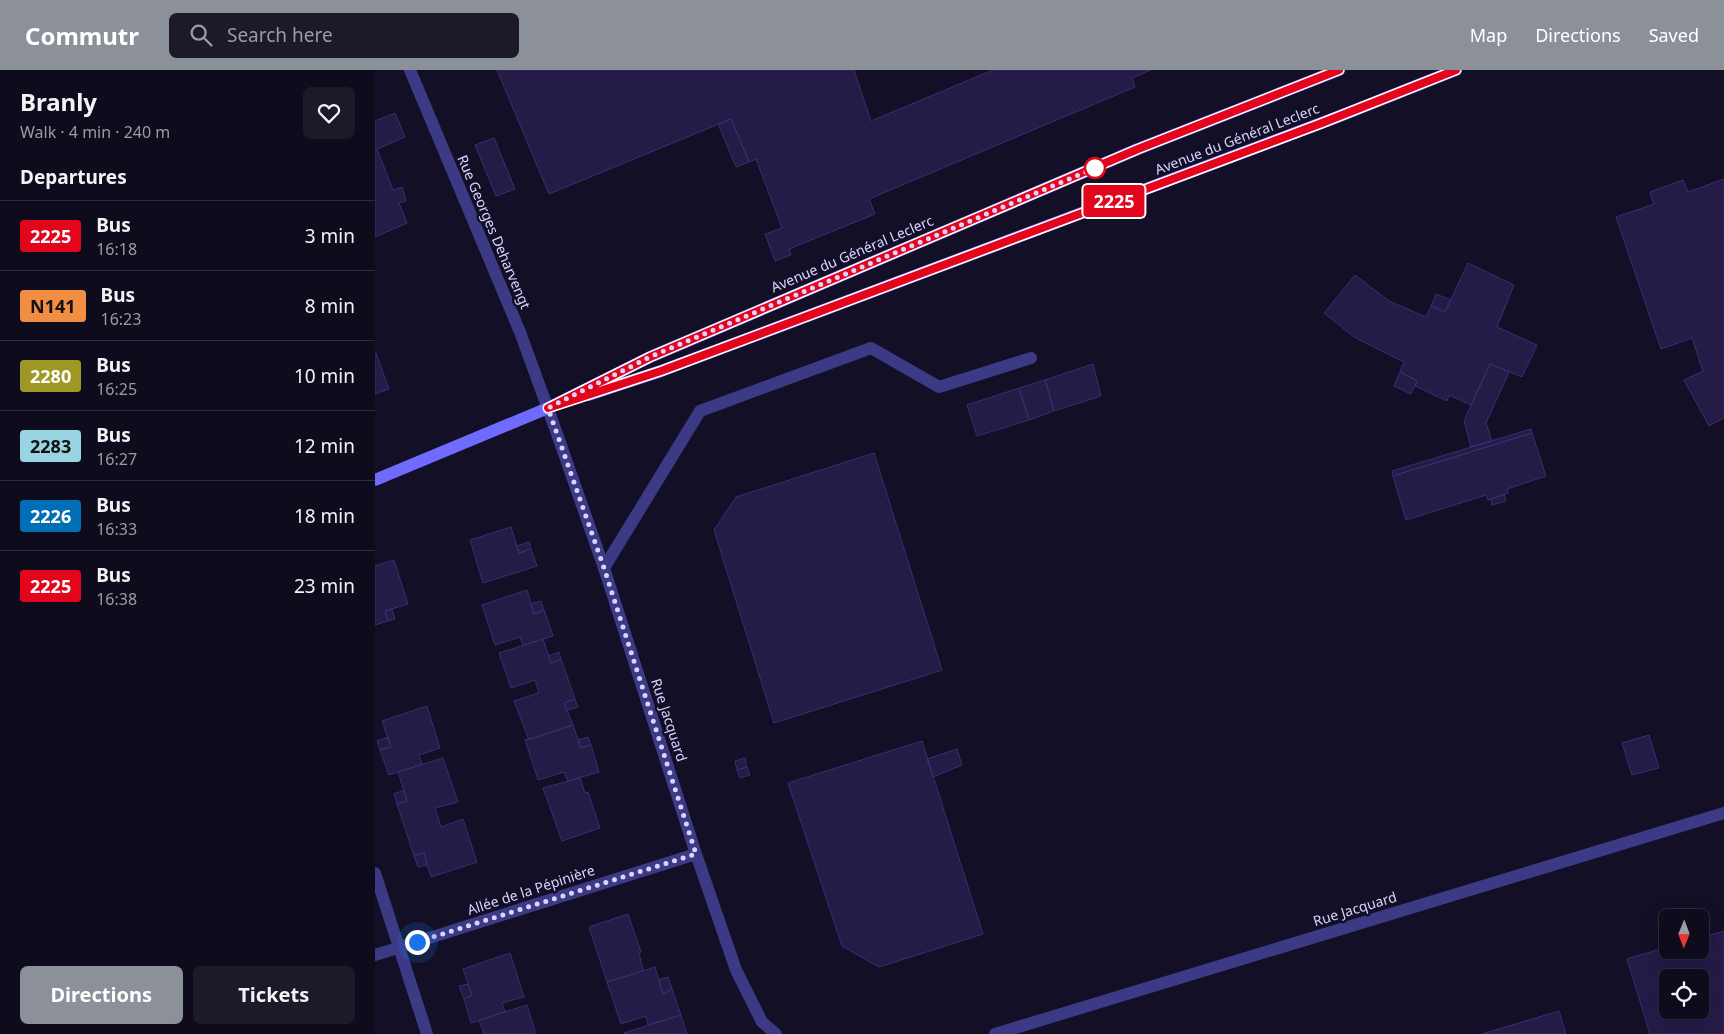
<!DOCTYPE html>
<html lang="en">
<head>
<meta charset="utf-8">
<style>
  :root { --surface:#0e0b1c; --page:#1c1929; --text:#f1f3f6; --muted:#9b9ba3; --line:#2e2b3b; --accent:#8c9099 }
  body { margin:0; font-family:"Noto Sans",sans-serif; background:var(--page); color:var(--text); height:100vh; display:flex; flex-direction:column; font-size:19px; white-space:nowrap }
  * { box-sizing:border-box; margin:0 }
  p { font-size:16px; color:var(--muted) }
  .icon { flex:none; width:28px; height:28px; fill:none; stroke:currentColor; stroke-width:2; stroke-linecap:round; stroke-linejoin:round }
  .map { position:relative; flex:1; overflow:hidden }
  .side { display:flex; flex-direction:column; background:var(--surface); width:375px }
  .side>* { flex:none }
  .badge { padding:0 10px; border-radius:4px; font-size:18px; line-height:32px }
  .needle { width:32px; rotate:181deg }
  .fabs { position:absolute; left:1284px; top:839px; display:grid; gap:10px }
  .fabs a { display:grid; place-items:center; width:50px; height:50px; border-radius:8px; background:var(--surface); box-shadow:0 5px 20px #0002,0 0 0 1px var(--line); font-size:25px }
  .you { position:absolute; width:25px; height:25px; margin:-12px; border:4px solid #fff; border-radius:50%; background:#1a73e8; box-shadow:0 0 0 8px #1a73e833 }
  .map>.badge { position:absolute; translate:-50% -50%; box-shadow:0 0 0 2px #fff }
  h2 { padding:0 20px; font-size:19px; line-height:45px }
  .round { display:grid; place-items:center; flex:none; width:52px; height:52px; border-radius:8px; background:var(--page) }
  .summary { display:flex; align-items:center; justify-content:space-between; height:85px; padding:0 20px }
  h1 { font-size:24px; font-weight:700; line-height:38px }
  .action { display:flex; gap:10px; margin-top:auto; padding:10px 20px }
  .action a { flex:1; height:58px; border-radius:8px; background:var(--accent); color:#fff; font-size:20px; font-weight:700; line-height:58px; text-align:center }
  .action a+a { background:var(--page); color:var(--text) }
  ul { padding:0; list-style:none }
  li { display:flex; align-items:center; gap:15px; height:70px; padding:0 20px; border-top:1px solid var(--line) }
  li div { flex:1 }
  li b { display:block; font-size:19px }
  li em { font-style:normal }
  li .badge { min-width:55px; font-weight:700; text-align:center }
  header { display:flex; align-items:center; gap:30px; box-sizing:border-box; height:70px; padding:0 25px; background:var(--accent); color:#fff }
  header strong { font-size:24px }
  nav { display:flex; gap:28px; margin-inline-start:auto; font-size:18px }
  .search { width:350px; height:45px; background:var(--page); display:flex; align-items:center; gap:12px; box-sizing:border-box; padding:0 18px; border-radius:8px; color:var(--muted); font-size:19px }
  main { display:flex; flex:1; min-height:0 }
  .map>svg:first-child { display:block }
</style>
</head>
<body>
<header>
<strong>Commutr</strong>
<div class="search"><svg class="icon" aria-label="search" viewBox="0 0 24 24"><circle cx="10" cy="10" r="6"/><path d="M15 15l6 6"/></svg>Search here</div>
<nav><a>Map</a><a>Directions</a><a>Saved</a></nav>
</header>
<main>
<section class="side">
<div class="summary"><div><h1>Branly</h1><p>Walk · 4 min · 240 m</p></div><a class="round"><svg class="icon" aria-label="heart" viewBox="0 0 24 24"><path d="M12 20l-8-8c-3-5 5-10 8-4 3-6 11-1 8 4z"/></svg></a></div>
<h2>Departures</h2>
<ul>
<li><span class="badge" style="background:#e3051c;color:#fff">2225</span><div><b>Bus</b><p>16:18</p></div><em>3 min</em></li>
<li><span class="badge" style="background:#f28e42;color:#111">N141</span><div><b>Bus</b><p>16:23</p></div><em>8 min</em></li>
<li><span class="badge" style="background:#9f9825;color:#fff">2280</span><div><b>Bus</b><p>16:25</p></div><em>10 min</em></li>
<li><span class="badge" style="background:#98d4e2;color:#111">2283</span><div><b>Bus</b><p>16:27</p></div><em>12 min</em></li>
<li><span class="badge" style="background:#006fb6;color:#fff">2226</span><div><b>Bus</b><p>16:33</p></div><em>18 min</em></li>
<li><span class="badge" style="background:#e3051c;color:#fff">2225</span><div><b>Bus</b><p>16:38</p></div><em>23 min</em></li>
</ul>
<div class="action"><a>Directions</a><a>Tickets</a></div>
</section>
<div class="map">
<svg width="1349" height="964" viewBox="0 0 1349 964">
  <rect width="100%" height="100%" fill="#130f26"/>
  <path fill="#241b47" stroke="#3b2d73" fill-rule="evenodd" d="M122,0H479L496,51L618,0H776L757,8L760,17L494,129L500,144L414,179L416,185L400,191L390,164L407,158L381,89L374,92L356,49L174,124Z
    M20,43L30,67L2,79L18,120L27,117L31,131L24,133L32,153L0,167V51Z
    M356,49L374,92L361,97L343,54Z
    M119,68L140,119L121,126L100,75Z
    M1349,109V348L1334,356L1309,310L1328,301L1317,268L1286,279L1241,147L1279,134L1275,122L1308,110L1313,122Z
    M1093,193L1139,215L1122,257L1162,275L1147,307L1115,294L1096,335L1074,325L1072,331L1040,316L1042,311L1025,302L1029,292L979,267L949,243L980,205L1014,231L1051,247L1056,236L1070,242Z
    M1061,224L1076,230L1070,242L1056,236Z
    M1,283L14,319L0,324V284Z
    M718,294L726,326L679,341L670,310Z
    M1115,294L1134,302L1111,353L1117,371L1096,377L1089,351Z
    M1025,302L1042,311L1036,324L1019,316Z
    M670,310L679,341L654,350L644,318Z
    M644,318L654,350L602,366L592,335Z
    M1156,359L1157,363L1018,406L1017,401Z
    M1157,363L1171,406L1132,419L1133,423L1113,430L1111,425L1031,450L1018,406Z
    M499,383L567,600L399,653L339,460L361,427Z
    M1129,424L1131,431L1117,435L1116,429Z
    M136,457L144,483L156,479L162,496L108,513L95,470Z
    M154,472L156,479L144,483L142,476Z
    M19,490L33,534L10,541L13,551L0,555V496Z
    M152,520L159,544L169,540L178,566L148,575L145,567L120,575L107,535Z
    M166,531L169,540L159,544L156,534Z
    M17,539L20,549L13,551L10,541Z
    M168,569L176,593L186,589L200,629L189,633L198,655L154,670L139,631L164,623L160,610L136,618L124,583Z
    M184,582L186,589L176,593L173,586Z
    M200,629L203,637L192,640L189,633Z
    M52,636L65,678L44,685L47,694L14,705L5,680L16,677L7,651Z
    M198,655L206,678L216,675L224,702L193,711L189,702L163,710L150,670Z
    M1274,665L1284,698L1257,705L1247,673Z
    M13,667L16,677L5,680L2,671Z
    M213,667L216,675L206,678L203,670Z
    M547,671L608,864L504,897L467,876L413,713Z
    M582,679L587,695L558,707L552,689Z
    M68,688L83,732L60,738L66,757L88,749L102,792L56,807L49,783L39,786L22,734L32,731L23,702Z
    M370,688L372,697L362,700L360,691Z
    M372,697L375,705L365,708L362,700Z
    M205,708L210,723L213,722L225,758L187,771L168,718Z
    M29,720L32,731L22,734L19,724Z
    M49,783L52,795L43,797L39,786Z
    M253,844L266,882L264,883L268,901L232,912L214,857Z
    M1349,861V964H1275L1252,889L1292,877V880H1325V868ZM1292,908H1325V940H1292Z
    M135,883L149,927L127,933L130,942L96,953L89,929L97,925L88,899Z
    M280,897L288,924L297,919L306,945L273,955L271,946L246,954L232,912Z
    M293,907L297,919L288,924L284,910Z
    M93,914L97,925L89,929L84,916Z
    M152,935L161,964H109L104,950Z
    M1184,941L1191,964H1107Z
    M306,945L312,964H250L249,963Z"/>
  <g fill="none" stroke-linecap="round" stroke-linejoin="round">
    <path stroke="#3d3a85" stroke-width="12" d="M229,498L325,341L496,278L564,317L656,288"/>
    <path stroke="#3d3a85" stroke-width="12" d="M35,0L145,262L181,361L229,498L321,784L361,900L387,952L401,964
      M0,803L52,964
      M0,885L321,784
      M620,964L1349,743"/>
    <path stroke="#6f6bff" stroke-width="12" d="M213,325L286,301L965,46L1081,0
      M0,410L173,338L275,287L763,79L964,0"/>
  </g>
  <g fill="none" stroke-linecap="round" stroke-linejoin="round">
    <g stroke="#fff" stroke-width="11">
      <path id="line" d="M964,0L763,79L275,287L173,338L286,301L947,53L1081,0"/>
    </g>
    <use href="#line" stroke="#e3051c" stroke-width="8"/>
    <path stroke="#d9d4ff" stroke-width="5" stroke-dasharray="0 9" d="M42,872L321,784L229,498L173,338L275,287L727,95L720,98"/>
  </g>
  <circle fill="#fff" stroke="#e3051c" stroke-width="2.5" cx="720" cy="98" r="10"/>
  <g text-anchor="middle" stroke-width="5" stroke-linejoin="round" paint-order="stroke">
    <g font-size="14" fill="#d9d4ff" stroke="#130f26">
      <text transform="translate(862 69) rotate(-21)" y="5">Avenue du Général Leclerc</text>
      <text transform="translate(119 162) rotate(67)" y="5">Rue Georges Deharvengt</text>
      <text transform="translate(477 184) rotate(-23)" y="5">Avenue du Général Leclerc</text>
      <text transform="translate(294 650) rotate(72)" y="5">Rue Jacquard</text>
      <text transform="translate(156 820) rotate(-18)" y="5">Allée de la Pépinière</text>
      <text transform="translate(980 839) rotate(-17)" y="5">Rue Jacquard</text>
    </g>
  </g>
</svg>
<div class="fabs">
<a><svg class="needle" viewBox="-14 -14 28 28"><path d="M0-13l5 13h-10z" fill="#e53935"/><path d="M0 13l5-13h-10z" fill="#9b9ba3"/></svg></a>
<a><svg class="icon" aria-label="locate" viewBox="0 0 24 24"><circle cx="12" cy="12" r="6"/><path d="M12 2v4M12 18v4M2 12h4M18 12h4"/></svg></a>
</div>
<div class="you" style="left:42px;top:872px"></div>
<b class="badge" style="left:739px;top:131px;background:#e3051c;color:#fff">2225</b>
</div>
</main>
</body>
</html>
